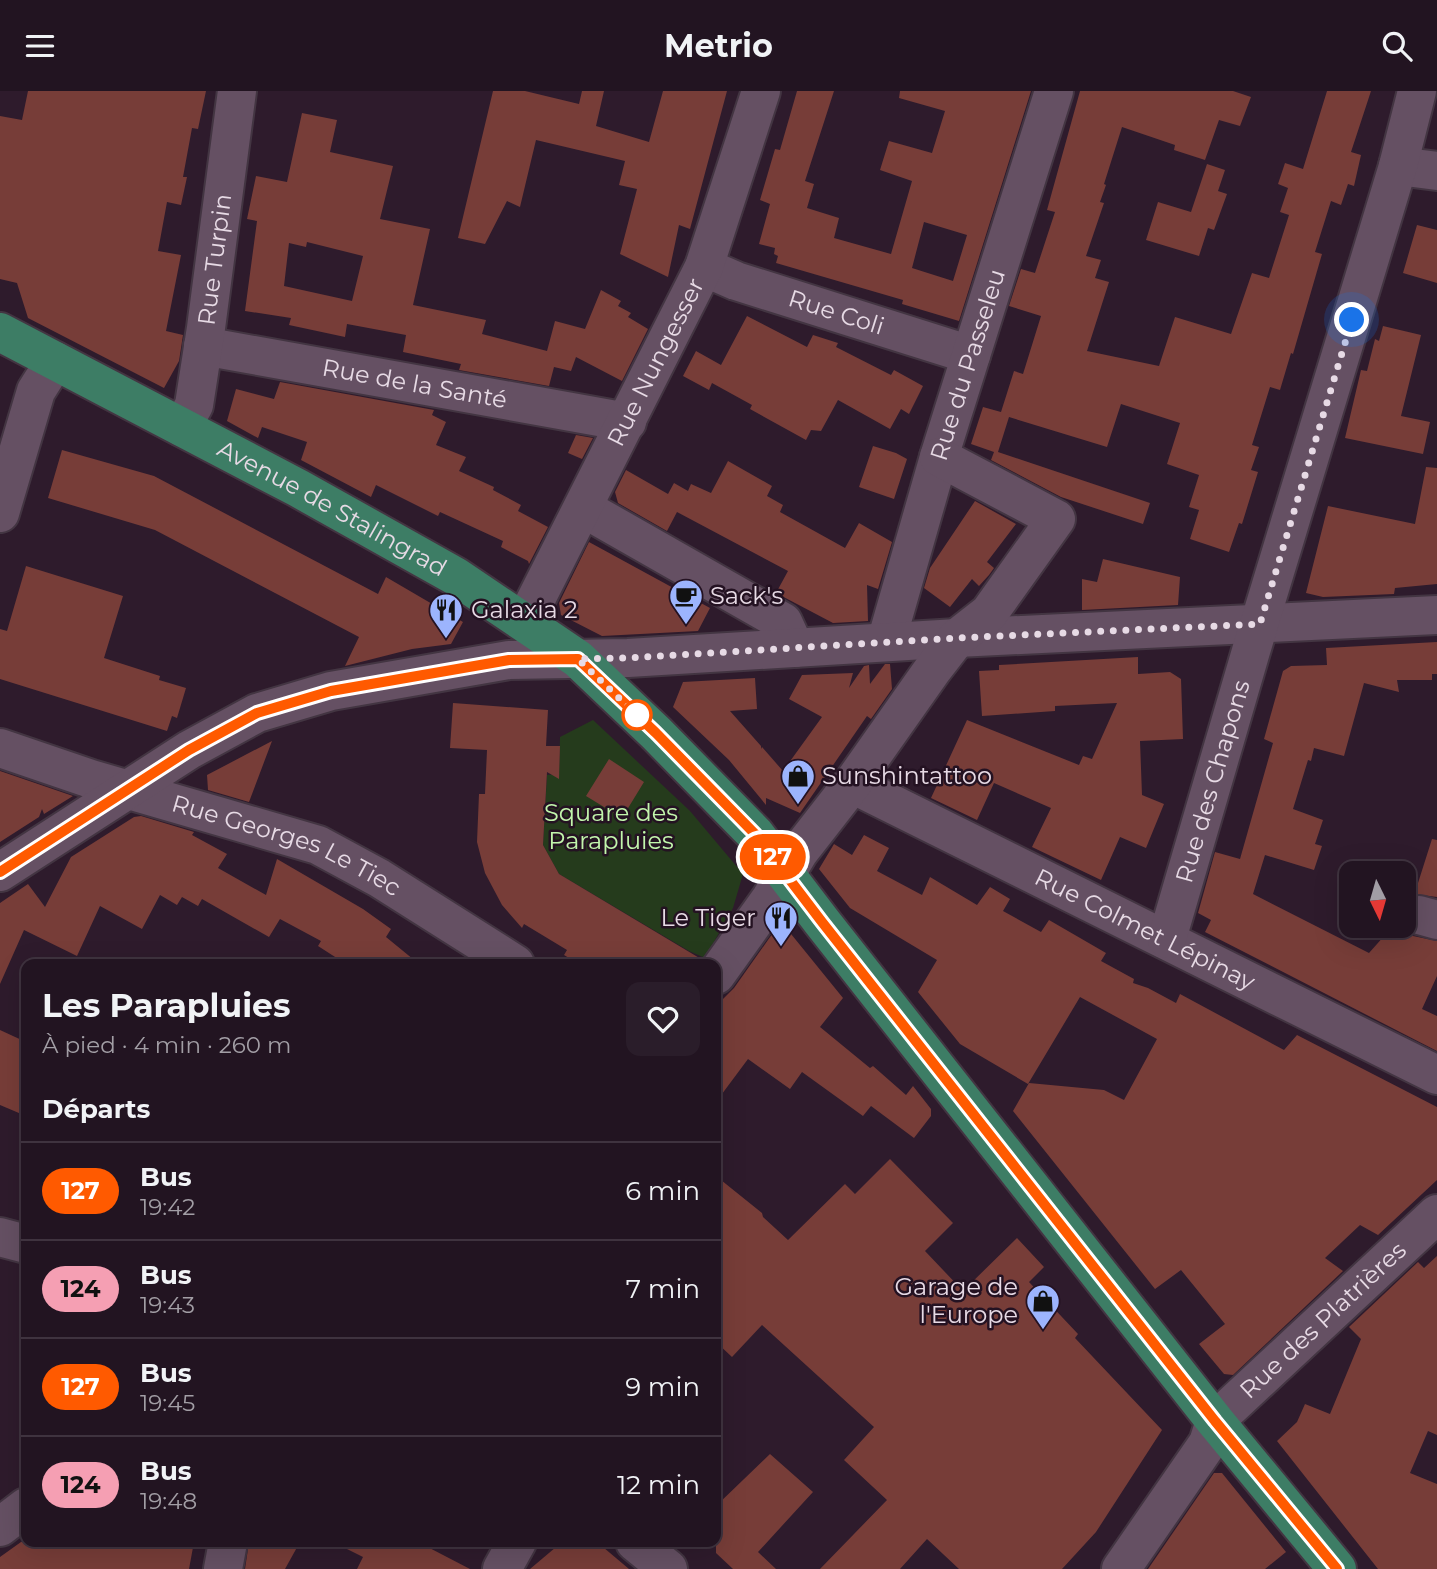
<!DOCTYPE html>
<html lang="fr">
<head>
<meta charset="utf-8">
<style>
  :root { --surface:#221421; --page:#2a1d2a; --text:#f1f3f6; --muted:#a29ea5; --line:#3f333f }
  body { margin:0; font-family:Montserrat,sans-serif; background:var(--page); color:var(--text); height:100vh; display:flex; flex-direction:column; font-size:26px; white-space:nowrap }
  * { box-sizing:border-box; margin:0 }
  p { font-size:23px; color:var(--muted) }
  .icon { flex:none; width:38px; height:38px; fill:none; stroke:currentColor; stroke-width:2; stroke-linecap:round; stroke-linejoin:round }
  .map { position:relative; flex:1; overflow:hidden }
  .side { position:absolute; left:21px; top:868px; width:700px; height:588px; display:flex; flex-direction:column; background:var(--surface); border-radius:14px; box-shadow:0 7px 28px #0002,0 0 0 2px var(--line) }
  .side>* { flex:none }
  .badge { padding:0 14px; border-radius:23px; font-size:24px; line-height:46px }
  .needle { width:46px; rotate:175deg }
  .tools { position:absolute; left:1339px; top:770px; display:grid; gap:14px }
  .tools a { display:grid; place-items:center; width:77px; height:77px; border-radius:14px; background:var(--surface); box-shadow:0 7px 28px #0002,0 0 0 2px var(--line); font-size:35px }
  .you { position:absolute; width:35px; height:35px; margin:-18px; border:5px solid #fff; border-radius:50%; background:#1a73e8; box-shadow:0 0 0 10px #1a73e833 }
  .map>.badge { position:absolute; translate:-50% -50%; box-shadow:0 0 0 4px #fff }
  h2 { padding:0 21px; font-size:26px; line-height:63px }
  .round { display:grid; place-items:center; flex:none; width:74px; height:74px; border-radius:14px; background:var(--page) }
  .head { display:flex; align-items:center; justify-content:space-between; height:119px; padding:0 21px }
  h1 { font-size:33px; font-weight:700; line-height:52px }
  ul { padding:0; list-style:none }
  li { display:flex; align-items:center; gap:21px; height:98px; padding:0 21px; border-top:2px solid var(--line) }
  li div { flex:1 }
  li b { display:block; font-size:26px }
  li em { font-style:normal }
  li .badge { min-width:77px; font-weight:700; text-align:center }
  header { display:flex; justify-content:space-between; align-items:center; height:91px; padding:0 21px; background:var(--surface); font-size:32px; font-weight:700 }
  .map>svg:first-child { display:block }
</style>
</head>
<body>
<header><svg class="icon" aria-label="menu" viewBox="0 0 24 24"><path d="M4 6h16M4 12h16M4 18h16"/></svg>Metrio<svg class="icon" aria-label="search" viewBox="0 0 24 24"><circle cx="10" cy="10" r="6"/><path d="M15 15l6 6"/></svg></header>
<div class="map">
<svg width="1437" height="1478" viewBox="0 0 1437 1478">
  <rect width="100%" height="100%" fill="#2e1b2c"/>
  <path fill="#253b1c" d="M593,629L690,720L743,783L733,817L705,867L689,860L559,783L543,754L547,684L559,683L560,646Z"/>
  <path fill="#773d38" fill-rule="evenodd" d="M28,0H206L198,38L192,37L183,86H187L181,114L167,111L158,160L181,164L166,240L183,244L179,270L164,297L28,227L17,192L0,188V25L22,29Z
    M493,0H525L579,13L582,0H604L596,35L649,51L663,0H727L690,138L679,134L668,186L620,163L637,98L619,94L625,70L536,49L520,116L507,110L485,153L458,147Z
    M797,0H834L805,90L814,93L807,117L839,127L834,147L891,163L912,90L880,79L889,50L932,62L945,20L899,7L900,0H1031L959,230L902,213L903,209L776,172L778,165L774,163L775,157L759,153L770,113L760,109L775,58L780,59ZM924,131L967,144L953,190L912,177Z
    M1080,0H1233L1251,6L1240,35L1219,29L1205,69L1174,59L1175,54L1122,36L1104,93L1106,94L1100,111L1104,112L1086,165L1101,169L1095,187L1109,191L1087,260L1159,275L1175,226L1231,243L1252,182L1269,187L1289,124L1280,121L1288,97L1278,93L1285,72L1303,78L1327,0H1371L1351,61L1361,64L1354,95L1348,93L1341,114L1331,110L1315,161L1322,163L1293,263L1291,262L1280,299L1270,296L1252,354L1259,356L1251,379L1258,381L1242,433L1239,432L1229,461L1190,448L1199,419L1189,416L1199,384L1167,373L1180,332L1121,313L1107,356L1009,326L998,361L1150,412L1143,433L1061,406L991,369L994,361L971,353L983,316L1001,321L1014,280L1023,283L1041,225L1009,215L1021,178L1035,182L1055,121L1047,119Z
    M302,22L337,29L330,61L393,75L380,128L430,138L413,214L486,229L482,243L547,260L555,230L585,238L601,199L621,210L618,215L631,222L628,226L648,238L622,290L576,266L571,280L554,276L549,295L459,279L461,273L403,261L406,244L347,233L345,246L289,234L291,227L245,220L257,130L247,128L256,85L287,91ZM307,151L363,165L352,210L284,195L289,152L306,156Z
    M1207,73L1225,79L1218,100L1227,103L1214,139L1208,137L1199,165L1146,149L1158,111L1191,121Z
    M1417,134L1437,139V192L1403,182Z
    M747,225L807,256L813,244L838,252L836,256L891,284L894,279L923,295L909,323L901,318L890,338L838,309L821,340L811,339L806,349L750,318L752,314L712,292L709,299L683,285L696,260L721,274Z
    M1383,235L1421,244L1401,325L1430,331L1423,363L1345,347L1361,279L1367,280L1375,248L1379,250Z
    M280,291L434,319L432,324L446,331L436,354L466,366L459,380L494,396L493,399L521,414L518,420L548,436L529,473L528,470L501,456L503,450L440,421L438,425L376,394L371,406L301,369L307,351L262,336L258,347L227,330L236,298L274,308Z
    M576,344L593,347L582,368L568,362Z
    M873,355L896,362L907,368L894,408L859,396Z
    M62,359L154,385L378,503L386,486L463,531L451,553L412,558L345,575L359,546L155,439L48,407Z
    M728,370L772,395L767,405L783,414L780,421L845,457L859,432L892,451L878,498L867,494L868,530L833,532L776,502L788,480L677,421L667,440L618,412L615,401L626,379L668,403L674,392L688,400L691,393L711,402Z
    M1426,376L1437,377V493L1395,497L1394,503L1323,506L1306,502L1328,415L1415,433Z
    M975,410L1016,433L987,471L994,477L989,484L979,495L972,488L950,516L924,497L930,477Z
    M589,451L710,517L698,540L602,545L561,524L559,512Z
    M1103,468L1180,486L1178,514L1082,519V488L1097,491Z
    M26,475L123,505L104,567L160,585L159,589L186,597L177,627L172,625L167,640L0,588V538L7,540Z
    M1437,551V583H1432V589H1397L1399,601L1364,592L1344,665L1314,657L1311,670L1308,669L1293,718L1323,729L1315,753L1322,755L1314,779L1265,764L1253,803L1369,862L1393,835H1401L1404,840L1413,845L1437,850V885L1422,918L1437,925V960L1205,841L1211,829L1198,822L1215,761L1240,768L1273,652L1264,648L1283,580L1291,575L1327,574L1326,557Z
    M1138,566V583L1170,581L1181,588L1183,648L1140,650L1142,704L1164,713L1146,757L1120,746L1101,789L1032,756L1051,717L994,692L977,729L931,707L967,629L1079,674L1083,665L1092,668L1117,612L1055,615V620L982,625L979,580L999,579V574Z
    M885,573H890L892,598L871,628L867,625L800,722L766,707V714L729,669L673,616L683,591L755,587L757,618L730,620L761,655V658L762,656L783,680L822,626L789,608L802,584L853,582L849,597L864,575L869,574L870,593Z
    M453,612L548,619L546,655H560L559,688L547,681L543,754L559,783L701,868L697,873H579L564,864L567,859L524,833L522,837L502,814L485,782L477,751L479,703H485L487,659L450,657Z
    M272,650L249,711L208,699L207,684Z
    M609,668L644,691L622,727L586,705Z
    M0,680L73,705L44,723L42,718L39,726L0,751Z
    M141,725L194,741L192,744L227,763L218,777L266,804L277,768L363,818L391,838L386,846L419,873H346L318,855L321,850L280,828L269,846L202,808L198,815L182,806L177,814L160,804L142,838L100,815L77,865L24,839L0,893V812L28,793L45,816L71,766L134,726Z
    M864,744L889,757L877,780L922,804L930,786L977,814L990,796L1010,808L1003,820L1041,841L1049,829L1106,862L1101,870L1134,888L1133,892L1148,897L1176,912L1180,903L1284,959L1297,944L1437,1016V1089L1378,1144L1360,1134L1325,1167L1343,1180L1233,1284L1224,1283L1199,1253L1225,1233L1181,1179L1155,1198L1013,1020L1029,992L1104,999L1124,1009L1157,948L1080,906L1028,993L960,953L918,901L937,869L850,817L819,778L834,753L852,764Z
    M1432,748L1437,749V806L1414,803L1404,809V788L1418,792Z
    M787,838L843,907L820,936L870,977L873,975L906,1004L913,995L931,1018V1025L914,1047L871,1015L863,1025L802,981L790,998L748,968L716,1011V915L734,897L775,839Z
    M0,939L26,951V1025L0,1014Z
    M890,1068L953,1132L925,1160L963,1200L1017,1147L1044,1176L1029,1191L1078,1243L1075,1247L1162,1339L1096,1441L1062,1478H959L927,1448L900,1478H820L887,1409L844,1369L874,1336L762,1234L732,1266L716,1251V1085L762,1122L763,1126L788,1149L845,1093L855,1103Z
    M1437,1165V1344L1428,1340L1410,1382L1437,1393V1478H1378L1277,1350L1297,1331L1305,1313L1330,1323L1361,1248L1349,1236L1418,1171L1424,1177Z
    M770,1363L813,1401L758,1461L776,1478H733L716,1462V1415Z
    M1214,1382H1222L1286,1461L1265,1478H1148Z
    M21,1451H194L189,1478H0V1466Z
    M249,1451H300L285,1478H245Z
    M333,1451H418L470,1478H357L363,1466Z
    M562,1451H597L629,1478H530Z"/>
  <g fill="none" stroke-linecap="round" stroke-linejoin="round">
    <g stroke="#433542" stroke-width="42">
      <g id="minor">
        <path d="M1398,75L1437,80"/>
        <path id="s1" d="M704,176L736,190L971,264"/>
        <path id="s2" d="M203,255L627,331"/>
        <path id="s3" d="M182,336L194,314L206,237L237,0"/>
        <path d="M583,417L783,531L795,557"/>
        <path d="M0,422L36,300L55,270"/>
        <path id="s4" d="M525,530L704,176L761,0"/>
        <path id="s5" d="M886,551L939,366L1054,0"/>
        <path id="s6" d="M0,657L91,688L318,754L379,787L515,873"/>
        <path id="s7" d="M852,693L1437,984"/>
        <path d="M0,781L189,659L257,622L331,600L509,569L628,567L957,547L1437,524"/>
        <path d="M1419,824L1437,829"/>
        <path id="s8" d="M1167,848L1251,560L1398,75L1417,0"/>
        <path d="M716,884L771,807L799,761L852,693L933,578L957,547L989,522L1056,428L939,366"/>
        <path d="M0,1146L26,1153"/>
        <path d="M0,1436L26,1416"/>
        <path d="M635,1451L668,1478"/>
        <path d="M223,1478L228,1451"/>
        <path d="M502,1478L517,1451"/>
        <path id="s9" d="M1121,1478L1208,1352L1215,1330L1437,1123"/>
      </g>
    </g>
    <g stroke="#433542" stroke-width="42">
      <g id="major">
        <path id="s10" d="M0,241L298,397L455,485L578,568L656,642L755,743L822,831L1215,1330L1337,1478"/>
      </g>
    </g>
    <use href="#minor" stroke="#655063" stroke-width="38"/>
    <use href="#major" stroke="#3d7d65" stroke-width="38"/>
  </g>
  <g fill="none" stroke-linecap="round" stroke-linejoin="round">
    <g stroke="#fff" stroke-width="16">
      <path id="line" d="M0,781L189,659L257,622L331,600L509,569L578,568L656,642L755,743L822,831L1215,1330L1337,1478"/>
    </g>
    <use href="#line" stroke="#ff5a00" stroke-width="10"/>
    <path stroke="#e7dae5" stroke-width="7" stroke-dasharray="0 12.6" d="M637,624L578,568L628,567L957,547L1260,533L1352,229"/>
  </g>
  <defs>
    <g id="cafe-pin" transform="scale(1.75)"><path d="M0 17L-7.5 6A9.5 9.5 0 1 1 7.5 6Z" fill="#9cb4fd" stroke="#241222"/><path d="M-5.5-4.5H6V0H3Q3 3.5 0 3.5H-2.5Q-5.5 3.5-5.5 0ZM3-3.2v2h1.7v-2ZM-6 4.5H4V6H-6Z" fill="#111"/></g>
    <g id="restaurant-pin" transform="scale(1.75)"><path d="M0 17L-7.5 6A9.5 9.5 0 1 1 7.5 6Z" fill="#9cb4fd" stroke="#241222"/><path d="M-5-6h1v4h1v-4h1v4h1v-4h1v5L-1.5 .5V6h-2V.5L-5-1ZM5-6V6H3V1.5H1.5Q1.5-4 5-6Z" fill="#111"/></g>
    <g id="shop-pin" transform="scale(1.75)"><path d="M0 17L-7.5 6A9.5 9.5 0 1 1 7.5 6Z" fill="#9cb4fd" stroke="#241222"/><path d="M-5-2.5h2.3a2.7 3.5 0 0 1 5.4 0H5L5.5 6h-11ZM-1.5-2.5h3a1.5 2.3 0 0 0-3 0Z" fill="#111"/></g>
  </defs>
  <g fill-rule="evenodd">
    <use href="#cafe-pin" x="686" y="505"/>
    <use href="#restaurant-pin" x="446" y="519"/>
    <use href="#shop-pin" x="798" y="685"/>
    <use href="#restaurant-pin" x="781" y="827"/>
    <use href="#shop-pin" x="1043" y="1210"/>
  </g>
  <circle fill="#fff" stroke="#ff5a00" stroke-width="3.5" cx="637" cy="624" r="14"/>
  <g text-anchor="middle" stroke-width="5" stroke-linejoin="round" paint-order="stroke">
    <g font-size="24" fill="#e7dae5" stroke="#241222">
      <text dy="8" stroke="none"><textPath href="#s3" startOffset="172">Rue Turpin</textPath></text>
      <text dy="8" stroke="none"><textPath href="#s1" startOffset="140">Rue Coli</textPath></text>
      <text dy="8" stroke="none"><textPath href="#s4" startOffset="290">Rue Nungesser</textPath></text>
      <text dy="8" stroke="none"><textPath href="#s5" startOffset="289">Rue du Passeleu</textPath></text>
      <text dy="8" stroke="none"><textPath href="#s2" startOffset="215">Rue de la Santé</textPath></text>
      <text dy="8" stroke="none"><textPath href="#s10" startOffset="376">Avenue de Stalingrad</textPath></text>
      <text dy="8" stroke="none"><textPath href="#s8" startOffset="164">Rue des Chapons</textPath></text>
      <text dy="8" stroke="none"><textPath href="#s6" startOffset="303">Rue Georges Le Tiec</textPath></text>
      <text dy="8" stroke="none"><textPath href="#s7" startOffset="327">Rue Colmet Lépinay</textPath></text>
      <text dy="8" stroke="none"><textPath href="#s9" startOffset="324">Rue des Platrières</textPath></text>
    </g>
    <g font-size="24" fill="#e7dae5" stroke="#241222" text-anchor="start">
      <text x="710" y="513">Sack's</text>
      <text x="471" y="527">Galaxia 2</text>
      <text x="822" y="693">Sunshintattoo</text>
      <text x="756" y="835" text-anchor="end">Le Tiger</text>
      <text x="1018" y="1204" text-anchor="end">Garage de<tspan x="1018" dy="28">l'Europe</tspan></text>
    </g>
    <g font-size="24" fill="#c2f6ac" stroke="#241222">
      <text x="611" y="730">Square des<tspan x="611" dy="28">Parapluies</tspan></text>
    </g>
  </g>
</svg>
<div class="tools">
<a><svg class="needle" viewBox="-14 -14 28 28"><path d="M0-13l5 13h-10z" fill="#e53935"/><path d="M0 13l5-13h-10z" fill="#a29ea5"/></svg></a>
</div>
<div class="you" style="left:1352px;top:229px"></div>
<b class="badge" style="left:773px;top:766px;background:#ff5a00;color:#fff">127</b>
<section class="side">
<div class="head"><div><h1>Les Parapluies</h1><p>À pied · 4 min · 260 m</p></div><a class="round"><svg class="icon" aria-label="heart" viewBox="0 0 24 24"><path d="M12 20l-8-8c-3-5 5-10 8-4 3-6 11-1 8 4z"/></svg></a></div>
<h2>Départs</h2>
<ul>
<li><span class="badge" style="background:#ff5a00;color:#fff">127</span><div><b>Bus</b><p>19:42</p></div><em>6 min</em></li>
<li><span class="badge" style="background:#f59fb3;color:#111">124</span><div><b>Bus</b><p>19:43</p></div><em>7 min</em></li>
<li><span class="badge" style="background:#ff5a00;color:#fff">127</span><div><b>Bus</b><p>19:45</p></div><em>9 min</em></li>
<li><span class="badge" style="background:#f59fb3;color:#111">124</span><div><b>Bus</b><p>19:48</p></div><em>12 min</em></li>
</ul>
</section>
</div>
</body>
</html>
